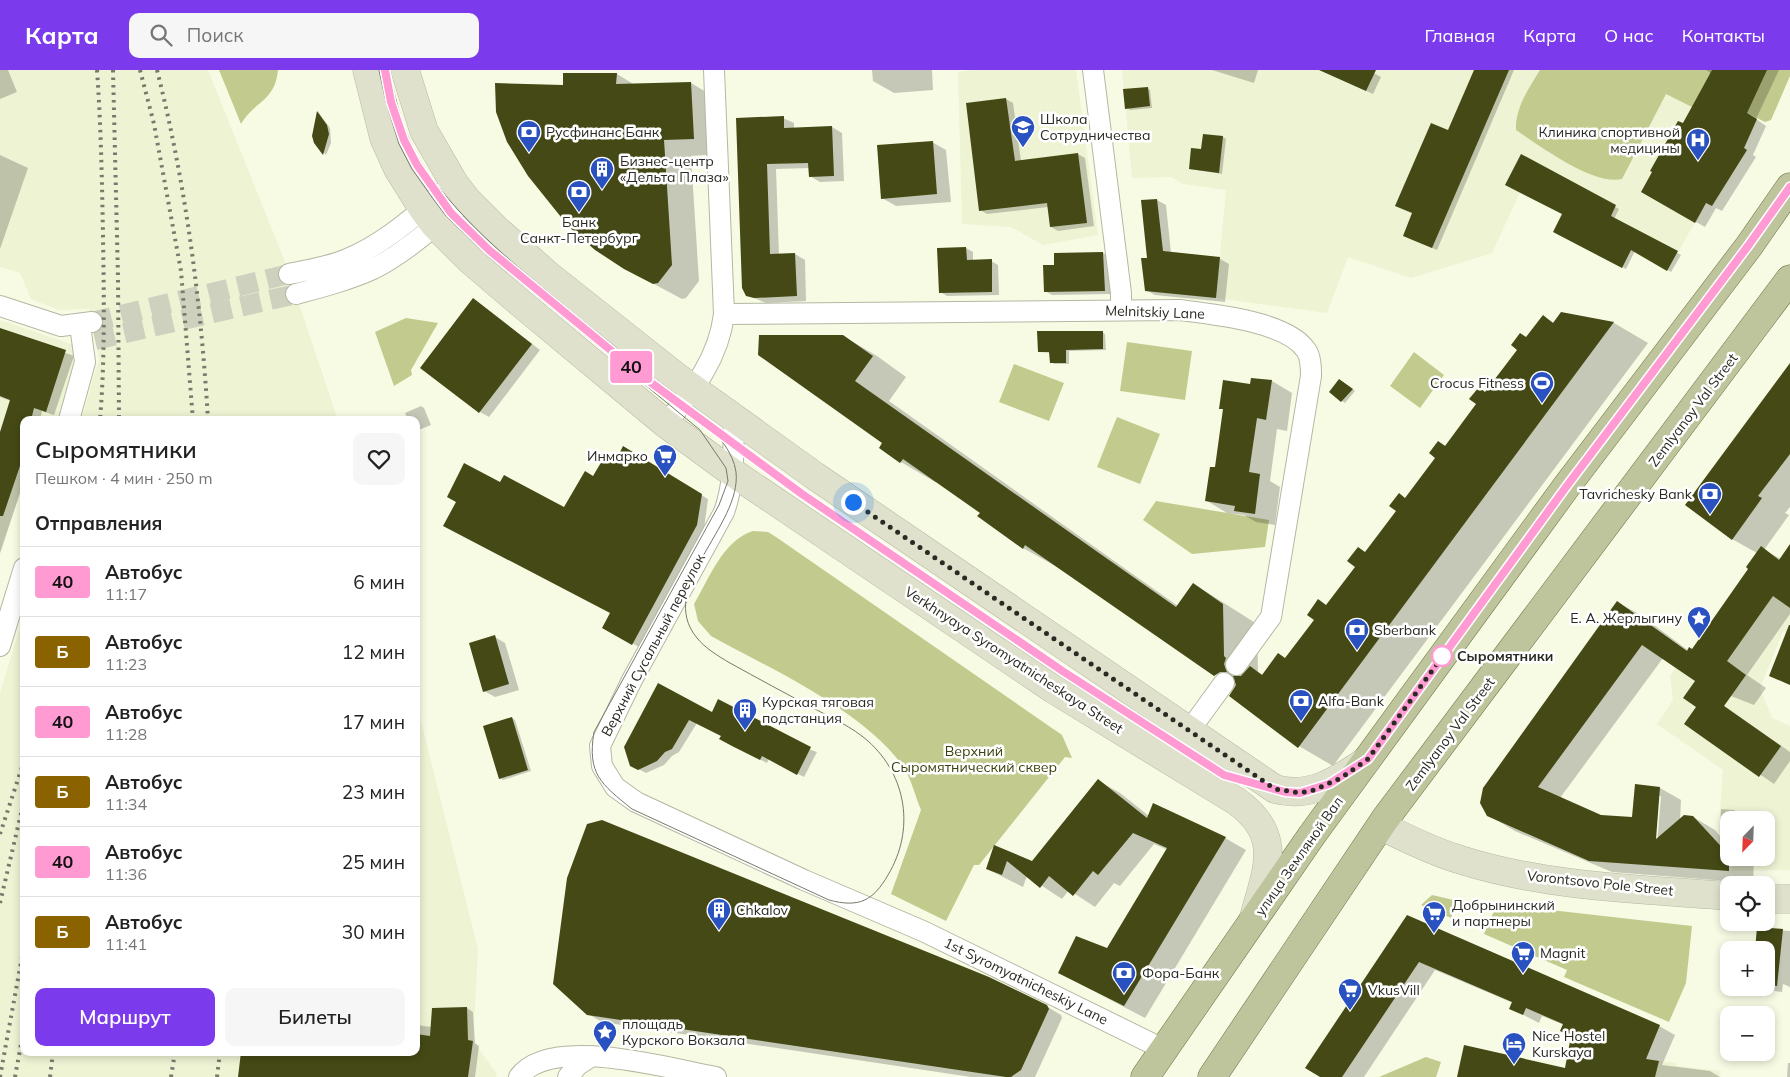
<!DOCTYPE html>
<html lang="ru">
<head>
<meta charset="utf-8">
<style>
  :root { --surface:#fff; --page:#f6f6f6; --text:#222; --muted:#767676; --line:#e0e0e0; --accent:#7c3aed }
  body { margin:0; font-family:Mulish,sans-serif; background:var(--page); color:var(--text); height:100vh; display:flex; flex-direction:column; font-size:19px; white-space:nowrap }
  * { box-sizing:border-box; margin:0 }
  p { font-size:16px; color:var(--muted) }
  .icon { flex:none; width:28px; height:28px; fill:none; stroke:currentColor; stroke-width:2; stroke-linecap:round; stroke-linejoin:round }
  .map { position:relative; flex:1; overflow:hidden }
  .side { position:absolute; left:20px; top:346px; width:400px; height:640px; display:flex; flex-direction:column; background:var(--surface); border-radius:10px; box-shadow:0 2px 8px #0003 }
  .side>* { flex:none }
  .badge { padding:0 10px; border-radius:4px; font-size:18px; line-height:32px }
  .needle { width:32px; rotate:203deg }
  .fabs { position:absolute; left:1720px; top:741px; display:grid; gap:10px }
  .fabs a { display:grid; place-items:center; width:55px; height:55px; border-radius:10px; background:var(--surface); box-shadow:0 2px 8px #0003; font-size:25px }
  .you { position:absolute; width:25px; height:25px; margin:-12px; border:4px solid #fff; border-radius:50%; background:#1a73e8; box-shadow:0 0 0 8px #1a73e833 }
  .map>.badge { position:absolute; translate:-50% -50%; box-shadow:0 0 0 2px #fff }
  h2 { padding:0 15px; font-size:19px; line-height:45px }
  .round { display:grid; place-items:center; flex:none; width:52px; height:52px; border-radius:10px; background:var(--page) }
  .overview { display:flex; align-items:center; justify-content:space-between; height:85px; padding:0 15px }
  h1 { font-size:24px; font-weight:600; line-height:38px }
  .action { display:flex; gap:10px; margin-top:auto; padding:10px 15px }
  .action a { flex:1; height:58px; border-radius:10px; background:var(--accent); color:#fff; font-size:20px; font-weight:600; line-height:58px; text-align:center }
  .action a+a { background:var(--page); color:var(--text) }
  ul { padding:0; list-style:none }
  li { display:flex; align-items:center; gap:15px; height:70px; padding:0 15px; border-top:1px solid var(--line) }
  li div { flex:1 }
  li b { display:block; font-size:19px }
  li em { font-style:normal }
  li .badge { min-width:55px; font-weight:700; text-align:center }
  header { display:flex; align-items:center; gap:30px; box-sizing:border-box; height:70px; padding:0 25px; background:var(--accent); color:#fff }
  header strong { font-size:24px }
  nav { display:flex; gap:28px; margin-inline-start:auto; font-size:18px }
  .search { width:350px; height:45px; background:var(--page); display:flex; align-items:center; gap:12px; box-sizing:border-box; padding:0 18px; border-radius:10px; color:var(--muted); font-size:19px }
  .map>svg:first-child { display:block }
</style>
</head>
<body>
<header>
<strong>Карта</strong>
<div class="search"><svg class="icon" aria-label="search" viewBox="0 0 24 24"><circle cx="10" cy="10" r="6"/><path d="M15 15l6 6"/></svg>Поиск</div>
<nav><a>Главная</a><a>Карта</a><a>О нас</a><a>Контакты</a></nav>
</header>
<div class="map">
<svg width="1790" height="1007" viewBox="0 0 1790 1007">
  <rect width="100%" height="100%" fill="#f7fbe4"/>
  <path fill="#eef3d4" d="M0,0H208L284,189L338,350H81L99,289L89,239L59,240L31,229L20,203L0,197Z
    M972,0H1076L1098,165L1043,175L1011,157L962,154L958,2Z
    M1122,0H1767L1747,42L1757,49L1744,78L1747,80L1712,136L1706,133L1667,201L1520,122L1492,183L1411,208L1348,187L1327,243L1216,228L1226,120L1183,114L1171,107L1132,108Z
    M0,250L80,277L59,350H24V411L0,485Z
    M1790,475V564L1783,561L1760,618L1772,648L1790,656V800L1732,801L1733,788H1766V750H1729V787L1717,786L1723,700L1657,654L1673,630L1670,606L1689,577L1692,579L1748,499L1746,497L1761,476L1779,489Z
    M24,544V982H416V631L478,879L473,971L497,1004L496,1007H0V623Z
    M1647,989L1676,993L1677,996L1721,1001L1720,1007H1624L1643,1006Z"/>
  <path fill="#c2cb8d" d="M219,0H278C275,32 254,31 241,54Z
    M1540,0H1790V6L1771,50L1765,52L1747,43L1692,37L1666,24L1622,109C1594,116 1540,76 1516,60C1515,38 1529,18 1540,0Z
    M406,248L438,253L411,300L412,305L394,316L375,262Z
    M1127,272L1192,281L1185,330L1120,321Z
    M1414,282L1444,305L1420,338L1390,316Z
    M1014,294L1064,313L1049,351L999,332Z
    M1117,347L1160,364L1140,414L1097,397Z
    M1156,431L1269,450L1265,477L1192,484L1143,450Z
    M753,461L768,462L776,467L1062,665L1072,688L1065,687L979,795H974L946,851L891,824L921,740C915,726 911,707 902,695C862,640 771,599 711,566L698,551L694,534C709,509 723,470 753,461Z
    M1432,825L1458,831L1451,848L1421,835Z
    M1497,834L1692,856L1686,913L1669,952L1564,907L1567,900L1484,864Z
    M1426,987L1441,992L1436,1007H1379Z"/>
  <path fill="#0003" fill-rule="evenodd" d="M0,0H8L17,22L0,29Z
    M872,0H932L933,20L894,23L873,11Z
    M1212,0H1258L1254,13Z
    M1320,0H1368L1381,7L1373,24Z
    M1476,0H1514L1437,180L1408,168L1414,143Z
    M1706,0H1779L1756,49L1766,56L1753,85L1756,87L1722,141L1716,138L1705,157L1642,122L1712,4Z
    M617,4L635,15L691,13L718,29L721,84L691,86L699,211L686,228L682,229L624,198L564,16Z
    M1147,18L1150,20L1152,38L1130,40L1127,38Z
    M1006,29L1013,33L1021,91L1078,84L1085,88L1094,156L1058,161L1051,157L1048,137L987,144L980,140Z
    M318,42L330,58L331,73L326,85L315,73L313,66Z
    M783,48L794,53V59L832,57L842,63L844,111L820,112L810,106V98L776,99L779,185L795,184L805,190L806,231L766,233L747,225L737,49Z
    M1223,67L1226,69L1222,104L1190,99L1202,80Z
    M932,72L946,80L951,132L896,136L882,128Z
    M0,85L28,98L0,179Z
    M1522,85L1619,139L1614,149L1681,185L1671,202L1635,181L1626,199L1554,162L1564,143Z
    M1157,130L1166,135L1171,183L1220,189L1229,194L1225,232L1155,225L1146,220L1148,189L1142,131Z
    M966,178L973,182V191H991L998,195L999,225L947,226L940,222Z
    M1103,183L1110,187L1112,224L1052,225L1045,221L1056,196Z
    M474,229L540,280L489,347L480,342Z
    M1562,244L1614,253L1648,273L1333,696L1299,676L1236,617L1057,497L1023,478L981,443L936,410L935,412L901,392L881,378L884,373L759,285L843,266L877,286L906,307L889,331L1134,505L1178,536L1194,514L1257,554L1258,602L1263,605L1285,589L1327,536L1437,388L1439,372L1446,376L1543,247L1554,253Z
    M0,259L74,286L54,345L42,341L40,350H24V411L0,483V366L11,331L0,327Z
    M1102,262L1105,264L1106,280L1069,281V294H1054L1051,292V283L1039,282Z
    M1790,295V437L1785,443L1789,445L1764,480L1781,489L1790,476V544L1747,605L1766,618L1754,635L1718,621L1663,588L1560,728L1601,746L1633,749L1636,716L1660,718L1681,730L1680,751L1693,747L1715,760L1720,766L1721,739L1734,740L1752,750H1729V788H1754L1753,813L1612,802L1515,761L1493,748L1617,532L1639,544L1689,581L1692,580L1750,499L1757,483L1732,469ZM1658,726H1661L1657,775H1654Z
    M1272,311L1292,323L1287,361L1277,359L1270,411L1280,417L1275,455L1256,452L1244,445L1227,443L1207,431L1216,398L1224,340L1220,338L1251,316Z
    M1343,312L1355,321L1345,333L1330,322Z
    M421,336L424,338L431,355L416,361V350H408L405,343Z
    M624,378L708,429L704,459L639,577L603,557L611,543L501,413L565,439L594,408L616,391Z
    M495,567L505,573L519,620L495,627L484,621Z
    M658,615L712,644L817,682L804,707L769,689L767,693L727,673L722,666L697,653L679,682L672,686L664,695L646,703L631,695Z
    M1707,624L1790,682V691L1774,714L1686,654Z
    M512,648L515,650L531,701L503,710L500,708Z
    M1099,711L1120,723L1149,746L1225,768L1246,780L1145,948L1059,903L1107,879L1168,780L1154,774L1120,816L1114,813L1095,837L1069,820L1062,829L1027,806L1023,817L987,799L994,777L1033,792Z
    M1407,847L1659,956L1675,965L1662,995L1710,1001L1720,1007H1459L1566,999L1572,967L1561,961L1564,955L1542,946L1539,953L1510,938L1513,933L1435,900L1364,1007H1322Z
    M1758,858L1790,861V917L1783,914L1782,922L1755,918H1766V880H1756Z
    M1046,936L1061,945L1062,948L1035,1007H971L602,952L588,944Z
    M467,938L473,942L475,973L479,976L475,1007H239L416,982V955L432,957Z
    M1788,993H1790V1007H1787Z"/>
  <path fill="#444915" d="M1319,0H1376L1366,21Z
    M1474,0H1509L1432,178L1403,166L1412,143L1395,136L1431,53L1448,60Z
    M1712,0H1767L1747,43L1757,49L1744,78L1747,80L1712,136L1706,133L1695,153L1641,122L1652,102L1650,101L1678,51L1683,53Z
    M563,3H617L616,14L691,12L694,69L664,70L672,195L658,213L653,214L624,199L595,180L569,157L528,106L507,72L496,42L495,13L563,15Z
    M1148,17L1150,36L1125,39L1123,19Z
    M1006,28L1015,91L1078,83L1087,153L1050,157L1047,133L979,141L966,33Z
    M317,41L327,55L329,64L323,85L314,73L312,66Z
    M784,46V58L832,56L834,106L809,107L808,93L767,94L770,184L795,183L797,226L754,228L746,226L742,218L736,48Z
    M1203,64L1223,66L1219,103L1189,99L1191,78L1201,79Z
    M933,71L937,124L881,129L877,75Z
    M1521,84L1616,135L1611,146L1678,181L1667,201L1631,180L1622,198L1553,162L1562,144L1505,115Z
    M1157,129L1163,181L1220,187L1216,228L1145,221L1141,188H1147L1141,130Z
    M966,177L967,190L992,189V222L939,223L937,178Z
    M1103,182L1105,221L1044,222L1043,195H1054V183Z
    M473,228L532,274L479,343L420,298Z
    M1561,242L1614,252L1298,678L1229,626L1236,615L1233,606H1241L1250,596L1262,605L1278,583L1285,588L1314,550L1307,545L1318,529L1326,535L1355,497L1347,491L1358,477L1365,482L1396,441L1389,436L1399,423L1405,428L1435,388L1429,383L1438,371L1445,376L1476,334L1469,329L1479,317L1485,322L1517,280L1511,275L1520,263L1526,267L1543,245L1553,253Z
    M0,258L66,280L46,342L34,338L31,350H24V384L3,446H0V362L10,330L0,326Z
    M1037,261H1103V279L1066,280V293H1050L1049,282H1038Z
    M759,265H843L873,286L855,311L1099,483L1176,537L1193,513L1223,534L1224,586L1226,588L1224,594L1227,602H1220L1214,606L1025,475L1023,479L977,446L980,443L903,389L900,393L879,378L882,373L758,285Z
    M1790,293V384L1758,426L1762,428L1732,470L1685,435Z
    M1251,308L1272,310L1266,350L1257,348L1249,402L1260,404L1255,444L1234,441L1235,436L1205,431L1210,397H1215L1223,339H1219L1223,310L1250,314Z
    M1339,309L1353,319L1341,332L1329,322Z
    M623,376L702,424L697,455L632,575L602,558L610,543L443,456L456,432L447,427L464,393L500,412L504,405L564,437L585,401L593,406L606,384L616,390Z
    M1790,474V538L1773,526L1727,591L1746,605L1724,636L1781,676L1759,707L1684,654L1696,637L1683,628L1695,611L1642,575L1538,717L1601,745L1632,747L1635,714L1660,717L1656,769L1684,745L1693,746L1729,785V801L1589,791L1487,746L1480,733L1483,718L1617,531L1687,581L1689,577L1692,579L1748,499L1746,497L1761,476L1779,490Z
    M1789,555H1790V615L1769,606Z
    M495,565L509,614L483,622L469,573Z
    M658,613L712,642L718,629L811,677L797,705L762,686L760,690L732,676L719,669L721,666L689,650L672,679L665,682L657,691L638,700L630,696L624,677Z
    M512,647L528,700L499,709L483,656Z
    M1098,709L1147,748L1153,733L1226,767L1124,936L1058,903L1076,866L1107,878L1167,778L1133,763L1098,805L1093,801L1073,826L1049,806L1040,818L1007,791L1002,805L986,799L994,775L1032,791Z
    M602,750L989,907L1047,935L1049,939L1021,1000L1011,1007H1006L587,945L553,914L567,808L587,754Z
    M1407,845L1660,955L1646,989L1659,991L1655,1007H1457L1464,975L1565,998L1571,966L1560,961L1563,954L1526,938L1523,945L1509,939L1512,932L1419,892L1342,1007H1320L1305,998Z
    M1757,857L1783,859L1777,916L1766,915V880H1755Z
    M467,937L468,970L473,971L468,1007H238L241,982H416V964L430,966L432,938Z"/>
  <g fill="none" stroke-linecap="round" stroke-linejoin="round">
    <path stroke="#ced1bd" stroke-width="20" stroke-dasharray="20 10" stroke-linecap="butt" d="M92,252L289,204
      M95,270L296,224"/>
    <g stroke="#b4b8a2" stroke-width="22">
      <path id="street" d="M1093,0L1121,223V240
        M289,204C307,200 328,197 345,190C386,174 420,141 454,113
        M296,224C322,217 349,210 373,199C407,182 437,153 467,130
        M0,236L61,256L92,252
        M724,244L1179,240C1211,244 1286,251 1306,280C1311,287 1311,298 1311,306L1271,547L1236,595
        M734,349C733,380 735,412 724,442L632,610L600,676L602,696L615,717L636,732L804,810L925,862L1163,979
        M69,350L85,292L80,255
        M666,354C693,320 719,288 724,244L714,0
        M0,576L24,498
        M1189,661L1224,613
        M519,1007C550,964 670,999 716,1007
        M568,1007L578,995L592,986"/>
    </g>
    <g stroke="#b4b8a2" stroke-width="29">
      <path id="secondary" d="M367,0L384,68L398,99L423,139L435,155L470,190L518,231L666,354L726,398L1053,619L1236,731C1284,765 1267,799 1254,847
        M405,0L424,61L454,113L467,130L497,160L548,205L677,307L815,406L1275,719C1310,729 1338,710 1366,691
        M1381,756C1406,768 1431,781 1458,789C1544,817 1639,819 1729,826
        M1766,829H1790"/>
    </g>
    <g stroke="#6e7446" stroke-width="29">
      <path id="primary" d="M1145,1007L1312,765L1566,417L1749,176L1790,117
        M1212,1007L1385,749L1790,209"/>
    </g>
    <use href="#street" stroke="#fff" stroke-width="20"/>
    <use href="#secondary" stroke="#dfe1cd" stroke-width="28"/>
    <use href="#primary" stroke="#bec49b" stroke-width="28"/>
    <path stroke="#77796b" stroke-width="1" d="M379,0L386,32L399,74L412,99L434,130L446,146L486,184L700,360L726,398L728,411L719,435L594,662C587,704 601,714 632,739L829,830C859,838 873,831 888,805C915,760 907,706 868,671C852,657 832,648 813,638C785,623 757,608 730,593C718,586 705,578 697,568C655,517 742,456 736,402C733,381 718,367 706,350C657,311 608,272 559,231C508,189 458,149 421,92C404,65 396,32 389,0"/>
    <path stroke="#77796b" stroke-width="4" stroke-dasharray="2.5 5" stroke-linecap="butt" d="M97,0C101,56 102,111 103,167C104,228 105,289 100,350
      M113,0L118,208L119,350
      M140,0L154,54L181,201L193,350
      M157,0C186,115 201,232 208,350
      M0,764L24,691
      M0,833L24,731
      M0,1007L24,876
      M15,1007L24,958
      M50,1007L53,982
      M171,1007L175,982
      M217,1007L220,982"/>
  </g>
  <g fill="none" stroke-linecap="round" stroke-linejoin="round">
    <g stroke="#fff" stroke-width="11">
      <path id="line" d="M385,0L391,32L404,70L417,95L451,143L489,180L642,306L802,424L1064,602L1224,705L1285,722L1300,723L1329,714L1368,689L1566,417L1748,176L1790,117"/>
    </g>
    <use href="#line" stroke="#ff9ad2" stroke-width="8"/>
    <path stroke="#292a22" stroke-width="5" stroke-dasharray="0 9" d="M853,432L1275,719L1300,723L1314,720L1341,708L1368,689L1445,583L1442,586"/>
  </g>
  <defs>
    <g id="school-pin" transform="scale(1.25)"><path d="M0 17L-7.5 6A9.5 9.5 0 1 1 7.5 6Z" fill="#2951c0" stroke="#fff"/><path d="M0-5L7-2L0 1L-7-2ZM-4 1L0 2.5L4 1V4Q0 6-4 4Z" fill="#fff"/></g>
    <g id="bank-pin" transform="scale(1.25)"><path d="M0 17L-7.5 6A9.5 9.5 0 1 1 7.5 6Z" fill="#2951c0" stroke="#fff"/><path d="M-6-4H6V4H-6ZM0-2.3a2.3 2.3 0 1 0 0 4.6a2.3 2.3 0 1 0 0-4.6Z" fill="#fff"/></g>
    <g id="hospital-pin" transform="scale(1.25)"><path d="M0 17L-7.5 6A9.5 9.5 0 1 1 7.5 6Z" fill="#2951c0" stroke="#fff"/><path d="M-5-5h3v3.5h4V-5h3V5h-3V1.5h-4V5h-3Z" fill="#fff"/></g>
    <g id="building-pin" transform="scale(1.25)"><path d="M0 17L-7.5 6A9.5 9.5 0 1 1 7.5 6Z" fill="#2951c0" stroke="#fff"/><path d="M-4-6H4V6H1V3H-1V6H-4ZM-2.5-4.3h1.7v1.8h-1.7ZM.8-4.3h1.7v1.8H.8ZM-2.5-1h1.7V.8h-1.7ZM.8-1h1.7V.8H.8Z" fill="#fff"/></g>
    <g id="stadium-pin" transform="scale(1.25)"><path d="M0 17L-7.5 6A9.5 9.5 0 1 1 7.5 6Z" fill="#2951c0" stroke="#fff"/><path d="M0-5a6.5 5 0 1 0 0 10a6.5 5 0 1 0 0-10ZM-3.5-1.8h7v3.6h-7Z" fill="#fff"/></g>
    <g id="supermarket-pin" transform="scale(1.25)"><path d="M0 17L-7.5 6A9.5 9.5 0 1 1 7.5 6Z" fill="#2951c0" stroke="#fff"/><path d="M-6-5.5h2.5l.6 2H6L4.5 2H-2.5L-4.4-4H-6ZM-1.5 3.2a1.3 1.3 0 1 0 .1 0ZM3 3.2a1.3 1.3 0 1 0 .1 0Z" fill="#fff"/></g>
    <g id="sight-pin" transform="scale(1.25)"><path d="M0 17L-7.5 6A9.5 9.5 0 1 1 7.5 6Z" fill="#2951c0" stroke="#fff"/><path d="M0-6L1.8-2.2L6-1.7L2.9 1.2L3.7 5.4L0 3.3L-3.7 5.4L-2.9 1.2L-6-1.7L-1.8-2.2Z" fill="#fff"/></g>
    <g id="hotel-pin" transform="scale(1.25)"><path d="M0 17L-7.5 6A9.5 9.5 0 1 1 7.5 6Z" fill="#2951c0" stroke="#fff"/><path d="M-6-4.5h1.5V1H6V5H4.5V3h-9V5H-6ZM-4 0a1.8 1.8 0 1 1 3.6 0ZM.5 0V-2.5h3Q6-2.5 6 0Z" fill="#fff"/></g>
  </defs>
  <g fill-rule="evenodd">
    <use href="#school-pin" x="1023" y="57"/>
    <use href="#bank-pin" x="529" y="62"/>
    <use href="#hospital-pin" x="1698" y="70"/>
    <use href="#building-pin" x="602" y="99"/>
    <use href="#bank-pin" x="579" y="122"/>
    <use href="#stadium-pin" x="1542" y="313"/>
    <use href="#supermarket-pin" x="665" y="386"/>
    <use href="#bank-pin" x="1710" y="424"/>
    <use href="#sight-pin" x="1699" y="548"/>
    <use href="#bank-pin" x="1357" y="560"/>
    <use href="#bank-pin" x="1301" y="631"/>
    <use href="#building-pin" x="745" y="640"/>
    <use href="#building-pin" x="719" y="840"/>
    <use href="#supermarket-pin" x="1434" y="843"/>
    <use href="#supermarket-pin" x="1523" y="883"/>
    <use href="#bank-pin" x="1124" y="903"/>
    <use href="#supermarket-pin" x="1350" y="920"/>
    <use href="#sight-pin" x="605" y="962"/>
    <use href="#hotel-pin" x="1514" y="974"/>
  </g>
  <circle fill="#fff" stroke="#ff9ad2" stroke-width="2.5" cx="1442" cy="586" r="10"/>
  <g text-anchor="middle" stroke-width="5" stroke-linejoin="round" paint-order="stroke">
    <g font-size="14" fill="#292a22" stroke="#fff" text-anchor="start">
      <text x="1040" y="54">Школа<tspan x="1040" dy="16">Сотрудничества</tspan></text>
      <text x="546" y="67">Русфинанс Банк</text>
      <text x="1680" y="67" text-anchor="end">Клиника спортивной<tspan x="1680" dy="16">медицины</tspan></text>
      <text x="620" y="96">Бизнес-центр<tspan x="620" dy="16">«Дельта Плаза»</tspan></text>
      <text x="579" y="157" text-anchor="middle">Банк<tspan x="579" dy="16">Санкт-Петербург</tspan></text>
      <text x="1524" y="318" text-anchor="end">Crocus Fitness</text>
      <text x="648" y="391" text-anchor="end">Инмарко</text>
      <text x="1692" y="429" text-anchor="end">Tavrichesky Bank</text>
      <text x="1682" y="553" text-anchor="end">Е. А. Жерлыгину</text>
      <text x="1374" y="565">Sberbank</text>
      <text x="1318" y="636">Alfa-Bank</text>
      <text x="762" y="637">Курская тяговая<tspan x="762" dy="16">подстанция</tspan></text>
      <text x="1452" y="840">Добрынинский<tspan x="1452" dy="16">и партнеры</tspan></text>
      <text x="736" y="845">Chkalov</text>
      <text x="1540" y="888">Magnit</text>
      <text x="1142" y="908">Фора-Банк</text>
      <text x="1368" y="925">VkusVill</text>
      <text x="622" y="959">площадь<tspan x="622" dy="16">Курского Вокзала</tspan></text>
      <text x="1532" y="971">Nice Hostel<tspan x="1532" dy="16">Kurskaya</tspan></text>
    </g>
    <g font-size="14" fill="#292a22" stroke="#fff">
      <text transform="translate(1155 242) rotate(2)" y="5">Melnitskiy Lane</text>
      <text transform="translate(1693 340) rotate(-53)" y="5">Zemlyanoy Val Street</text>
      <text transform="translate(653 575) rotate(-62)" y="5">Верхний Сусальный переулок</text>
      <text transform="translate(1014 590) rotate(33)" y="5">Verkhnyaya Syromyatnicheskaya Street</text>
      <text transform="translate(1450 664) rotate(-53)" y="5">Zemlyanoy Val Street</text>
      <text transform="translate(1299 786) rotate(-55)" y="5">улица Земляной Вал</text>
      <text transform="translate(1600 813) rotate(6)" y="5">Vorontsovo Pole Street</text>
      <text transform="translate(1026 911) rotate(26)" y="5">1st Syromyatnicheskiy Lane</text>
    </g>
    <g font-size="14" font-weight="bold" fill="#292a22" stroke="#fff" text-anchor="start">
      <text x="1457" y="591">Сыромятники</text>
    </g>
    <g font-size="14" fill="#3b400a" stroke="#fff">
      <text x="974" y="686">Верхний<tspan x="974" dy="16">Сыромятнический сквер</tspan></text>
    </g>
  </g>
</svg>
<div class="fabs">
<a><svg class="needle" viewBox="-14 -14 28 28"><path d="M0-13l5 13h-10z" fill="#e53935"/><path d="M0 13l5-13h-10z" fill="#767676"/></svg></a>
<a><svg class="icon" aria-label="locate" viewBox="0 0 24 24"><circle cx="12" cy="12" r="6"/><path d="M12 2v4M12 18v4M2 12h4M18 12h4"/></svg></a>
<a>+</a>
<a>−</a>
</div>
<div class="you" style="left:853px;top:432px"></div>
<b class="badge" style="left:631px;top:297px;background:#ff9ad2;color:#111">40</b>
<section class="side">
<div class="overview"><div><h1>Сыромятники</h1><p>Пешком · 4 мин · 250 m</p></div><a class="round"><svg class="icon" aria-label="heart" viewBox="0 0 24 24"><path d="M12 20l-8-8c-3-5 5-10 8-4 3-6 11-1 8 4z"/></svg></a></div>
<h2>Отправления</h2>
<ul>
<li><span class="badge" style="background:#ff9ad2;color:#111">40</span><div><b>Автобус</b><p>11:17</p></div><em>6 мин</em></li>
<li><span class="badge" style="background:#8a6200;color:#fff">Б</span><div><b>Автобус</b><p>11:23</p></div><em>12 мин</em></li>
<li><span class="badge" style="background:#ff9ad2;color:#111">40</span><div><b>Автобус</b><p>11:28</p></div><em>17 мин</em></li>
<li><span class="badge" style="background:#8a6200;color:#fff">Б</span><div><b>Автобус</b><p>11:34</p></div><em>23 мин</em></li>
<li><span class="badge" style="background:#ff9ad2;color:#111">40</span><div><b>Автобус</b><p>11:36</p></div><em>25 мин</em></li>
<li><span class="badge" style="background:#8a6200;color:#fff">Б</span><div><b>Автобус</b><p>11:41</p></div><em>30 мин</em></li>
</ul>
<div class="action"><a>Маршрут</a><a>Билеты</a></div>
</section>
</div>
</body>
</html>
